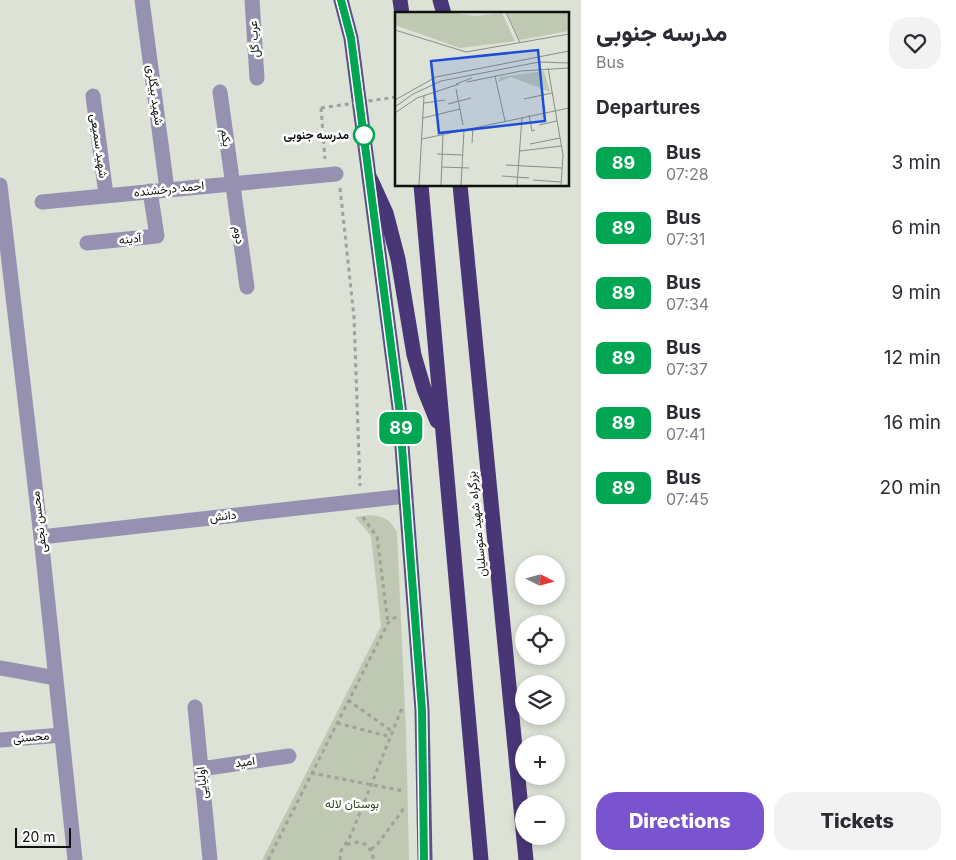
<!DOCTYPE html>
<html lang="en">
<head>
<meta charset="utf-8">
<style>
  :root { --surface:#fff; --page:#f2f2f3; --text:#2b2b33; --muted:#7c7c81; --accent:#7954ce }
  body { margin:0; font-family:Inter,Vazirmatn,sans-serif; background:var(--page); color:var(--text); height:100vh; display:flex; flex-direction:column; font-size:19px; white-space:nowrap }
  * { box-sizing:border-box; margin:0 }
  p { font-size:16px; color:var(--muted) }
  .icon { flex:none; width:28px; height:28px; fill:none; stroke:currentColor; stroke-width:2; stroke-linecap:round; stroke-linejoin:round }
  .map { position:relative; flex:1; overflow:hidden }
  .drawer { display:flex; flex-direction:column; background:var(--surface); width:375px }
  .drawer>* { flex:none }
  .badge { padding:0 10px; border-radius:8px; font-size:18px; line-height:32px }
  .needle { width:32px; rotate:96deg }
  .tools { position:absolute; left:515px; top:555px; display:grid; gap:10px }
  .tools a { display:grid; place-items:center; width:50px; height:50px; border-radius:50%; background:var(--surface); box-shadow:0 2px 8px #0003; font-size:25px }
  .scale { position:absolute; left:15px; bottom:12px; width:56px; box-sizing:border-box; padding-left:5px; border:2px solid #0f110d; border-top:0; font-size:14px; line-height:18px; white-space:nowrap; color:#0f110d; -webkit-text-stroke:4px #fff; paint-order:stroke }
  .map>.badge { position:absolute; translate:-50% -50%; box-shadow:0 0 0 2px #fff }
  h2 { padding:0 15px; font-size:19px; line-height:45px }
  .round { display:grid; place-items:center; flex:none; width:52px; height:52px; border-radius:20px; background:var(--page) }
  .overview { display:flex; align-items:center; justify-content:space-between; height:85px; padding:0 15px }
  h1 { font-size:24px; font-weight:800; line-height:38px }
  .button { display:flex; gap:10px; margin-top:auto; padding:10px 15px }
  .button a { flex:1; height:58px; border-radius:20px; background:var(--accent); color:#fff; font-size:20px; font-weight:800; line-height:58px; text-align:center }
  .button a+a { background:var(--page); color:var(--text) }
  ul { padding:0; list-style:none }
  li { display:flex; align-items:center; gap:15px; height:65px; padding:0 15px }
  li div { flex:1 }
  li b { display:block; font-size:19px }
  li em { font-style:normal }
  li .badge { min-width:55px; font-weight:700; text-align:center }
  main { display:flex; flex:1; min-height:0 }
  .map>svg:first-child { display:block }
</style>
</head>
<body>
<main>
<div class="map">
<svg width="581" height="860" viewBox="0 0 581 860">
  <rect width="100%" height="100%" fill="#dce2d6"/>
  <path fill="#bec8b3" d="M370,515C384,516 391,520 397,533L406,731L409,860H262L381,626L371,536L355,517Z"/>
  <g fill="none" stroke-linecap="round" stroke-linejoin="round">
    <path stroke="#9ea39a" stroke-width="3" stroke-dasharray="4 4" stroke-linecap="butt" d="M321,108L325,159
      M340,188L354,317L360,486
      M363,517L377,537L388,623
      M348,700L393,732
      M337,723L391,737
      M311,773L404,791
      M347,845C360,838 373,845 373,860
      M371,849L376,846L405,807
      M268,860L388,623L397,616
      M340,860L341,851L351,835L402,708"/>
    <path stroke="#9791b1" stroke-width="15" d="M142,0L167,189
      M252,0L257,78
      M220,92L247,287
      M93,96L106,195
      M0,185L41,537L75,860
      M42,202L336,174
      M87,243L157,236L150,191
      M41,537L406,496
      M0,668L56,678
      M195,707L210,860
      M0,740L62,735
      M201,769L289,756"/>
    <path stroke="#5c4f86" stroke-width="15" d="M341,0L351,38L399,407L422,710L425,860"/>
    <path stroke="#483676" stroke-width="15" d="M400,0L402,14
      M440,0L444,14
      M371,180L386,213L398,259L414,355L424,389L437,421
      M421,185L481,860
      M460,185L526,860"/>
    <path stroke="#9ea39a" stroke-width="3" stroke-dasharray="4 4" stroke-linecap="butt" d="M321,108L396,97"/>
  </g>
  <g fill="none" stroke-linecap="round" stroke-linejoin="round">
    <g stroke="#fff" stroke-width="11">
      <path id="line" d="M341,0L351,38L399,407L422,710L424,860"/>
    </g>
    <use href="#line" stroke="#00a651" stroke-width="8"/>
  </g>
  <circle fill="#fff" stroke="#00a651" stroke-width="2.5" cx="364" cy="135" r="10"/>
  <g text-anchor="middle" stroke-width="5" stroke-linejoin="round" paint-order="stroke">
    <g font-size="12" fill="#0f110d" stroke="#fff">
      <text transform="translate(254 39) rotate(-94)" y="4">عرب گل</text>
      <text transform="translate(155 95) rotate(82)" y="4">شهید بیگلری</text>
      <text transform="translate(226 138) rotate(83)" y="4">یکم</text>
      <text transform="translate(99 146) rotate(82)" y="4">شهید سمیعی</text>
      <text transform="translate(169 189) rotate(-6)" y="4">احمد درخشنده</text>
      <text transform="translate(239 235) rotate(81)" y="4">دوم</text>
      <text transform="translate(130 239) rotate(-6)" y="4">آدینه</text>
      <text transform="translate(223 516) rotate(-6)" y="4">دانش</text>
      <text transform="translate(39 522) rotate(-97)" y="4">محسن نجفی</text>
      <text transform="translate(477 524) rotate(-96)" y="4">بزرگراه شهید متوسلیان</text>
      <text transform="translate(31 737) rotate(-5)" y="4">محسنی</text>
      <text transform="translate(245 762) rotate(-8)" y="4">امید</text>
      <text transform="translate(202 783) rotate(-96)" y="4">اولیایی</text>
    </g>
    <g font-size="12" font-weight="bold" fill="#0f110d" stroke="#fff" text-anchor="end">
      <text x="349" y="139">مدرسه جنوبی</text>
    </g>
    <g font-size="12" fill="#304314" stroke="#fff">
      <text x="352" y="808">بوستان لاله</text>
    </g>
  </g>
  <g transform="translate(395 12)">
    <rect width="174" height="174" fill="#dce2d6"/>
    <path d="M0,0H55L80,4L107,1L120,29L65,36L0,13ZM112,0H174V19L124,28ZM149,59L155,80L116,65L103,70L105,65Z" fill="#bec8b3"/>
    <path fill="none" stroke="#8a8e86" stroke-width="1" d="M111,0L125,31M0,18L71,40L174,22M153,56L168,143L166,173M100,64L110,109M72,70L126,59L174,56M61,72L77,66M61,77L68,113M129,87L157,81M0,88L41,65L174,39M29,91L50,88M53,92L76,86M0,95L18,82L46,69L144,50L174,51M0,101L22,86L64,72M134,103L137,119L140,118M28,106L65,97M144,113L162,109M27,127L174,96M77,131L78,116M135,132L165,126M125,139L166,134M42,142L68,143M111,153L167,156M47,155L74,156M107,164L134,166M138,168L166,170M24,173L29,83M46,173L48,122M66,173L69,118M122,173L127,105"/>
    <path fill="#1d4ed8" fill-opacity="0.15" stroke="#1d4ed8" stroke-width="2.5" d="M143,38L150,109L44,121L36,49Z"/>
    <rect width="174" height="174" fill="none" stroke="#0f110d" stroke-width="2.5"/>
  </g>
</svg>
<div class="tools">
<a><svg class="needle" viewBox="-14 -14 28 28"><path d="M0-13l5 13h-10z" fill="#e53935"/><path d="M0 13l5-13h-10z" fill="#7c7c81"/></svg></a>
<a><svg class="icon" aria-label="locate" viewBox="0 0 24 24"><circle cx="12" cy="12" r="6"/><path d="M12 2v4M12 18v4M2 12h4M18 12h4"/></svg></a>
<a><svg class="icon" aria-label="layers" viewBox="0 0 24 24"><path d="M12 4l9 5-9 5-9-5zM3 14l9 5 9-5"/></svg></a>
<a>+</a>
<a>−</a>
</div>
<div class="scale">20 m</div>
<b class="badge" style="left:401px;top:428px;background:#00a651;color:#fff">89</b>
</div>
<section class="drawer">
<div class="overview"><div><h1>مدرسه جنوبی</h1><p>Bus</p></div><a class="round"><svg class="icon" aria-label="heart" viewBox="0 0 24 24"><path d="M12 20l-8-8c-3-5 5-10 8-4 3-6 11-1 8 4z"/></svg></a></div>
<h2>Departures</h2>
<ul>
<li><span class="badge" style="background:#00a651;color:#fff">89</span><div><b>Bus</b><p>07:28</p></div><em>3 min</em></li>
<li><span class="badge" style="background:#00a651;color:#fff">89</span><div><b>Bus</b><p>07:31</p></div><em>6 min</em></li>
<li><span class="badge" style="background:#00a651;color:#fff">89</span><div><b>Bus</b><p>07:34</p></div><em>9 min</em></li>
<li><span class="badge" style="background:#00a651;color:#fff">89</span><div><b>Bus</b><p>07:37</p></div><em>12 min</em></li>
<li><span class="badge" style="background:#00a651;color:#fff">89</span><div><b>Bus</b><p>07:41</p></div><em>16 min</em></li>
<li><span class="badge" style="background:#00a651;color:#fff">89</span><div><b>Bus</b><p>07:45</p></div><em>20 min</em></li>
</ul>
<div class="button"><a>Directions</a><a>Tickets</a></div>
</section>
</main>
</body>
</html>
